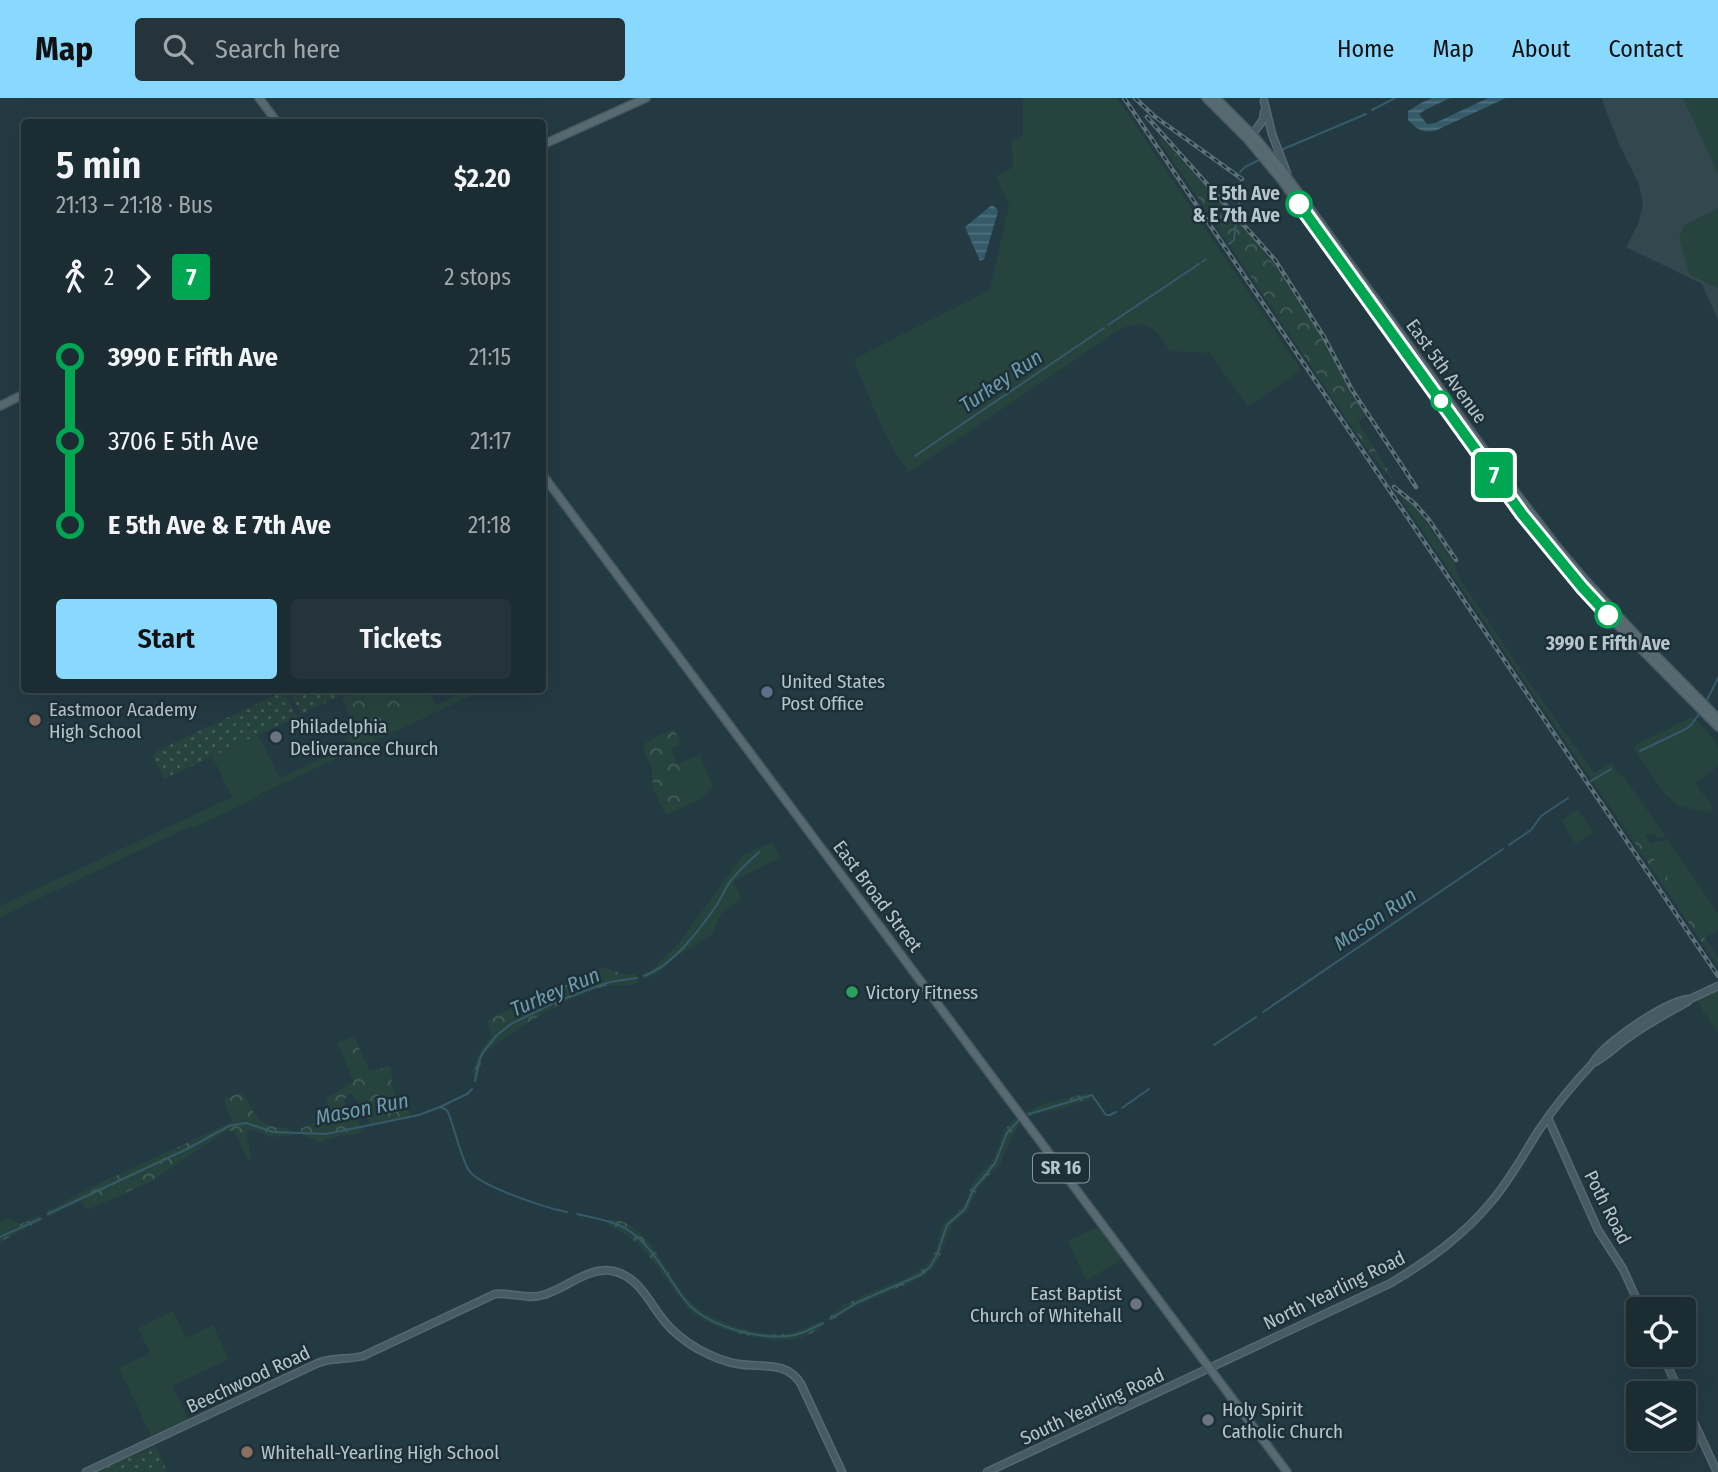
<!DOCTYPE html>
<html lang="en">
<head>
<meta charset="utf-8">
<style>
  :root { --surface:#1b2c32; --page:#24343a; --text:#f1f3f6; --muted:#a0a7ac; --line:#39484d; --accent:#89d9fe }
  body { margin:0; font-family:"Fira Sans Condensed",sans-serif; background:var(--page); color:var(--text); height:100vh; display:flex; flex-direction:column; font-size:26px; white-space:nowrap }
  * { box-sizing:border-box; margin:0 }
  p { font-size:23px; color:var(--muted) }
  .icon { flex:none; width:38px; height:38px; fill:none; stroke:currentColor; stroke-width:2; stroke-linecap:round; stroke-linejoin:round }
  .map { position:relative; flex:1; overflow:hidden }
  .side { position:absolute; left:21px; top:21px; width:525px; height:574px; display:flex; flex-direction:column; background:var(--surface); border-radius:7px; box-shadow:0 7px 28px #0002,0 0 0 2px var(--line) }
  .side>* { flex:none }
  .badge { padding:0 14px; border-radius:5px; font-size:24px; line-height:46px }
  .fabs { position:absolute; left:1626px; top:1199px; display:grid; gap:14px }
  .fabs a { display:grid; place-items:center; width:70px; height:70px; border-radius:7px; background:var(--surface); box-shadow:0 7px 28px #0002,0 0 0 2px var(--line); font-size:35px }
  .map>.badge { position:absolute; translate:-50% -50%; box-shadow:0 0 0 4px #fff }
  .legs { display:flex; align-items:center; gap:10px; height:77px; padding:0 35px; font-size:23px }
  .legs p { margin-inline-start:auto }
  .head { display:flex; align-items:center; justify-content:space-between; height:119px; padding:0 35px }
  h1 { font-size:38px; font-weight:600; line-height:52px }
  .button { display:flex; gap:14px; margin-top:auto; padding:14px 35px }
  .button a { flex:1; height:80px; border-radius:7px; background:var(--accent); color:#111; font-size:28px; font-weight:600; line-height:80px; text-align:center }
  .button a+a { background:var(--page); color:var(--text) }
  ul { padding:0 35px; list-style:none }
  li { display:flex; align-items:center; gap:24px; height:84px; font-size:26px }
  li i { display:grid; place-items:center; width:10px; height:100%; margin:0 9px; background:currentColor }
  li i::after { content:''; width:18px; height:18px; margin:-9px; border:5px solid; border-radius:50%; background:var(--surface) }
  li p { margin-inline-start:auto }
  li:first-child i { background:linear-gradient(#0000 50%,currentColor 0) }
  li:last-child i { background:linear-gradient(currentColor 50%,#0000 0) }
  header { display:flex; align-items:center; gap:42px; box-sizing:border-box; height:98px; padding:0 35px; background:var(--accent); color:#111 }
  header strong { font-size:33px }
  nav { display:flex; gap:38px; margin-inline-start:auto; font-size:24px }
  .search { width:490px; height:63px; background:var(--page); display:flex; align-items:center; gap:18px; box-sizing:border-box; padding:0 24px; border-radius:7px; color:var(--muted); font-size:26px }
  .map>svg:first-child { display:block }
</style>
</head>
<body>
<header>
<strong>Map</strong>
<div class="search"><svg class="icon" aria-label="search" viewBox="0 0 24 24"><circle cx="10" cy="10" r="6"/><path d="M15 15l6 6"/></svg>Search here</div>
<nav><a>Home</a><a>Map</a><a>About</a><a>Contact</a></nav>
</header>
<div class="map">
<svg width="1718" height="1374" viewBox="0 0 1718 1374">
  <defs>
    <pattern id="forest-crowns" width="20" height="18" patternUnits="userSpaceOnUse" patternTransform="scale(1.75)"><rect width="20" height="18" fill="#27433e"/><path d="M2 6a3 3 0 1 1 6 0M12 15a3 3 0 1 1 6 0" fill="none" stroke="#445d59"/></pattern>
    <pattern id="park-dots" width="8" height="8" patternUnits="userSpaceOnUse" patternTransform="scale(1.75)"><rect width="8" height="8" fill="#27433e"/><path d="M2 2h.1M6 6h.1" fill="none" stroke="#445d59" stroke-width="1.8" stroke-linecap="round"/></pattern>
    <pattern id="water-rules" width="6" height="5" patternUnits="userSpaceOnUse" patternTransform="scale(1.75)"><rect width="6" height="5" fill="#355a69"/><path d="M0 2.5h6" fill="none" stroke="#50707d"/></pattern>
  </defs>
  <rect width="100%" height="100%" fill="#243a43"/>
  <path fill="#33474f" d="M1602,0H1718V222L1702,186L1626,149L1638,126L1643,107L1639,86L1620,48L1606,13Z"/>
  <path fill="#27433e" d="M1023,0H1117L1301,272L1248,309L1210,255L1170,253C1157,233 1149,220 1122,230L909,374C884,341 869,299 854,261L990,192L1009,107L996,78L1012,70L1013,65L1011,43L1023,37Z
    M1683,0H1718V75Z
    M1718,110V190L1690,177L1679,141L1684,127Z
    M1403,400L1416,409L1455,467L1459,479L1531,587L1594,675L1611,665L1620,677L1622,676L1666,739H1657L1655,735L1650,737L1649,736L1646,737L1650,746L1659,743L1660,744L1667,741L1718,815V832L1705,840C1701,834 1694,828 1696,820L1643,746L1634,731H1628L1627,734L1401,401Z
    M392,592H428L436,607L469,592H484L258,697V699L193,730L191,728L0,819V808L232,699L212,658L258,637L280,680L350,647L345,634L353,635L398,604L394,600Z
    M1691,619L1695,620L1715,643L1718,649V668L1696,685L1697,688L1714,710L1710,715L1679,708L1665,696L1633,650L1640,645Z
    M700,657L713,688L691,691L684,689L679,681V678C685,669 695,667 700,657Z
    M1578,711L1593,734L1576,746L1561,723Z
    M772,744L780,760L735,782L734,785L742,801C724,812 719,813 714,835L674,860L657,876L645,881L643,875L651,872L678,846L742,758Z
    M1718,893V935L1696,902Z
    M1098,1129L1122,1161L1086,1183L1068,1143Z
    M173,1213L186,1240L213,1227L229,1261L172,1288L188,1321L151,1338L119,1270L150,1255L138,1230Z"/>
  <path fill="url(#forest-crowns)" d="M1161,40L1248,135L1272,164L1322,239L1350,293L1366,318L1358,324L1399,390L1369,354L1159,42Z
    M360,592H392L394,600L400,608L397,613C381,622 364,636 345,634L343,631L344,628L350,623V618L342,600Z
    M674,631L681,646L671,651L677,666L700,657C695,667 685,669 679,677C682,696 699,690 713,688L702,700L668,716L665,715L653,690L652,670L644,654V649L647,644L658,638Z
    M1631,730L1634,731L1643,746L1694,815L1697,829L1718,859V868L1627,734L1628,731Z
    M605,870L627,877L635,876L639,884C635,885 632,887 628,887C621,888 614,886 606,888C568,898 518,929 487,953L482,960L477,984L472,973L482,950L492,939L487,922L597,871Z
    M351,939H354L369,972L372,973L388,968L390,969C392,979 391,989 397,998C401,1005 408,1010 411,1017L407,1020L372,1028C364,1018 361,1003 350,995L347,997L344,1003L362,1030L361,1033L357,1036L341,1037L320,1044L303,1037L300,1031L330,1017L327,1002L328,999L354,984L338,947L339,944Z
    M240,995H243C257,1022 260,1029 291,1031L294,1037L271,1039L253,1032L249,1033L246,1040L251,1059L250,1062L247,1061L235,1033H226L150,1084L89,1111L86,1110L81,1104L78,1103L48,1119L46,1114L94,1088L232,1024V1022L225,1006V1001Z
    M1085,995L1090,1001L1067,1009L1029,1018L1027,1015C1043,1002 1066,1003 1085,995Z
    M1017,1020L1020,1027L1014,1035L999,1067L977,1091L967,1114L954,1124L950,1131L939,1161L933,1170L923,1179L856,1208L833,1222H830V1218C848,1201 874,1193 897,1184C909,1179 921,1174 929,1164C938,1154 937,1141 942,1129C947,1120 955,1117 961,1110C968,1104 968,1094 972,1086C978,1076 988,1070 993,1061C1002,1047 1000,1029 1017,1020Z
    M40,1117L42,1122L0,1144V1123L8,1121L21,1126Z
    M610,1121C652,1124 666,1183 694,1207C706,1218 722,1224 737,1229C753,1234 774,1238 791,1235C801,1233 811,1227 821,1223L824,1228C816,1233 809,1237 800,1240C771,1247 708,1232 688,1210C672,1192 661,1171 645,1154C639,1147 632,1140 625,1136C618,1132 612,1130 607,1125Z"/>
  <path fill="url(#park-dots)" d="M290,592H340H339L341,598L301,616L291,596Z
    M282,594L286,596L297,619L164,681L153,658L155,654Z
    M156,1348L167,1374H95Z"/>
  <path fill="url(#water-rules)" d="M1432,0H1450L1425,12L1419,16L1427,26L1435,25L1488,0H1506L1437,32C1423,36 1418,32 1408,22V13L1421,5Z
    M992,107L997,111L998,114L984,161L980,163L965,129Z"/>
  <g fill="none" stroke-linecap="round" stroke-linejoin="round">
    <path stroke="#355a69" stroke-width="2" d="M1372,12L1395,0
      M1281,52L1366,16
      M1240,74L1245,69L1259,62
      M1239,108L1240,84
      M1229,146L1234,142L1236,125
      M1202,164L1206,161
      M1108,227L1199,166
      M915,358L1104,230
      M1707,602L1718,580
      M1640,653L1686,631L1691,627L1699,616
      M1591,683L1611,671
      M1509,747L1531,732L1541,718L1568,700
      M644,878C674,867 701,830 718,805C723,797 726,788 732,781C740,771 750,763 759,754
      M1263,914L1503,751
      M1214,947L1256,919
      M475,983L480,960L484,953L497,937L511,926L558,903L598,888L610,884L637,880
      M440,1009L467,996L472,991
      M1122,1010L1149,991
      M1029,1016L1092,997L1106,1017H1110L1116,1014
      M48,1116L187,1051L229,1028L239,1026L246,1025L273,1034L326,1036L419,1017L440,1009L445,1011L448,1014C455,1032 460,1056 468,1071C477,1088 547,1110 567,1114
      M577,1116C593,1120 614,1123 628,1132C653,1148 667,1179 685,1202C705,1228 756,1241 788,1238C800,1237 811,1231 823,1225
      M0,1139L40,1121
      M830,1221L858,1204L920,1177L930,1169L937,1157L947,1127L965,1111L973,1092L995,1065L1007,1035L1018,1023"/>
    <g stroke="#57686f" stroke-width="9">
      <path id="secondary" d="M1264,3L1272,36L1287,75
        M1251,38L1263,22L1264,14
        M1593,965C1606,959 1617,947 1629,939C1647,926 1667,915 1687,904L1690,901L1718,888
        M1548,1020L1598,1132L1623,1171L1641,1211
        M1662,1256L1680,1295
        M1684,1303L1717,1374
        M86,1374L318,1265C333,1259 348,1262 363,1258L495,1196C511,1194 527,1202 543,1197C565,1191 589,1168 613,1173C640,1179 649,1205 665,1224C674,1235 686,1244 698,1251C711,1258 724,1264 738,1266C762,1270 786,1262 801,1286L842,1374
        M987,1374L1391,1185C1429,1162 1463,1138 1491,1104C1510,1082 1523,1057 1539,1032C1555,1008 1573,986 1593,965C1602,946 1669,901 1690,901"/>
    </g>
    <g stroke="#46575e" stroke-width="10">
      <path id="primary" d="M259,0L277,24
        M1206,0L1248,42L1282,83L1498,383L1553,455L1582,489L1622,532L1718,629
        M1216,0L1255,39L1283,73L1503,378L1559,451L1587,484L1640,541L1718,620
        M542,47L646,0
        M0,308L24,296
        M542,376L1287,1374"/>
    </g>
    <use href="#secondary" stroke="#475b65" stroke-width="6"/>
    <use href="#primary" stroke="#576a72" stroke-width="7"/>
    <g stroke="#5b7079" stroke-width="4.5">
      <path id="rail" d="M1124,0L1718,878
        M1135,0L1154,18L1242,81
        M1147,19L1275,162L1324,239L1352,292L1416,389
        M1394,389L1415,406L1429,422L1456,462"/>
    </g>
    <use href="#rail" stroke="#1e3037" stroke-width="2" stroke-dasharray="5" stroke-linecap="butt"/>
  </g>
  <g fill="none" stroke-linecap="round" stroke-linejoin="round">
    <g stroke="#fff" stroke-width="16">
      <path id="line-1" d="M1299,106L1522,416L1582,489L1608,517"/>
    </g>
    <use href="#line-1" stroke="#00a651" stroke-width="10"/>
  </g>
  <g fill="#fff" stroke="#00a651" stroke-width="3.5">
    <circle cx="1299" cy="106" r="12"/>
    <circle cx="1441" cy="303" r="9"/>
    <circle cx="1608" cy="517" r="12"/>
  </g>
  <circle fill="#5c6f8a" stroke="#1e3037" stroke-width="2.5" cx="767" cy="594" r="7"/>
  <g fill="#8d6e63" stroke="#1e3037" stroke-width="2.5">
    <circle cx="35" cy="622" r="7"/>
    <circle cx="247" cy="1354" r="7"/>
  </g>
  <g fill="#6b7280" stroke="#1e3037" stroke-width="2.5">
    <circle cx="276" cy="639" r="7"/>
    <circle cx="1136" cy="1206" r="7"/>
    <circle cx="1208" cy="1322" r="7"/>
  </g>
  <circle fill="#2e9e5b" stroke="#1e3037" stroke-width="2.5" cx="852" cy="894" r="7"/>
  <g text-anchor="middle" stroke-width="5" stroke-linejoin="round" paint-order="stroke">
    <rect fill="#1e3037" stroke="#88989f" stroke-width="2" x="1033" y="1055.5" width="56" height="29" rx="5"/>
    <g font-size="18" font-weight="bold" fill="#b6c5cc">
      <text x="1061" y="1076">SR 16</text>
    </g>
    <g font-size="19" font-weight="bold" fill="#b6c5cc" stroke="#1e3037" text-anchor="end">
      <text x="1280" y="102">E 5th Ave<tspan x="1280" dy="22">&amp; E 7th Ave</tspan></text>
      <text x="1608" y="552" text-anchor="middle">3990 E Fifth Ave</text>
    </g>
    <g font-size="19" fill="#b6c5cc" stroke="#1e3037">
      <text transform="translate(1447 273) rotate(54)" y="7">East 5th Avenue</text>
      <text transform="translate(878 798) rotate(53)" y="7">East Broad Street</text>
      <text transform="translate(1608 1109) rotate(63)" y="7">Poth Road</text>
      <text transform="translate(1334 1192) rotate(-26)" y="7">North Yearling Road</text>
      <text transform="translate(248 1281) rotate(-25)" y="7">Beechwood Road</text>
      <text transform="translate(1092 1308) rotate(-25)" y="7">South Yearling Road</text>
    </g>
    <g font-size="19" fill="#b6c5cc" stroke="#1e3037" text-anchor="start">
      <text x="781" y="590">United States<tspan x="781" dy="22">Post Office</tspan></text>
      <text x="49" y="618">Eastmoor Academy<tspan x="49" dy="22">High School</tspan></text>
      <text x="290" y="635">Philadelphia<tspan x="290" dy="22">Deliverance Church</tspan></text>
      <text x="866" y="901">Victory Fitness</text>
      <text x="1122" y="1202" text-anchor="end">East Baptist<tspan x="1122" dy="22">Church of Whitehall</tspan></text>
      <text x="1222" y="1318">Holy Spirit<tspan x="1222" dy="22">Catholic Church</tspan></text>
      <text x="261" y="1361">Whitehall-Yearling High School</text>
    </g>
    <g font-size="21" font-style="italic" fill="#6d9bad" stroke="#1e3037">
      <text transform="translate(1001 283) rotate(-34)" y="7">Turkey Run</text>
      <text transform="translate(1375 821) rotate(-34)" y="7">Mason Run</text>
      <text transform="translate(555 894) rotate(-23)" y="7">Turkey Run</text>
      <text transform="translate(362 1011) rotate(-11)" y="7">Mason Run</text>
    </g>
  </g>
</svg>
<div class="fabs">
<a><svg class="icon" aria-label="locate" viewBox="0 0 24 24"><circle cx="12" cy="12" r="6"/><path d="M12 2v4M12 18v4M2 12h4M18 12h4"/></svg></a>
<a><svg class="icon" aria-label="layers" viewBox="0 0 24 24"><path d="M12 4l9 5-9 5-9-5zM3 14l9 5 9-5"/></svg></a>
</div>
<b class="badge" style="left:1494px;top:377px;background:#00a651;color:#fff">7</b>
<section class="side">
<div class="head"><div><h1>5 min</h1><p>21:13 – 21:18 · Bus</p></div><b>$2.20</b></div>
<div class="legs"><svg class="icon" aria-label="walk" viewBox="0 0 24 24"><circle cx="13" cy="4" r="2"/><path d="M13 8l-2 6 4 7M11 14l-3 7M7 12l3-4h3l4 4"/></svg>2<svg class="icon" aria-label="forward" viewBox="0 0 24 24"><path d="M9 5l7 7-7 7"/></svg><b class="badge" style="background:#00a651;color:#fff">7</b><p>2 stops</p></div>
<ul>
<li><i style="color:#00a651"></i><b>3990 E Fifth Ave</b><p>21:15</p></li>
<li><i style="color:#00a651"></i><span>3706 E 5th Ave</span><p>21:17</p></li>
<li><i style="color:#00a651"></i><b>E 5th Ave &amp; E 7th Ave</b><p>21:18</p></li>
</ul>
<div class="button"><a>Start</a><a>Tickets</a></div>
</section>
</div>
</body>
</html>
